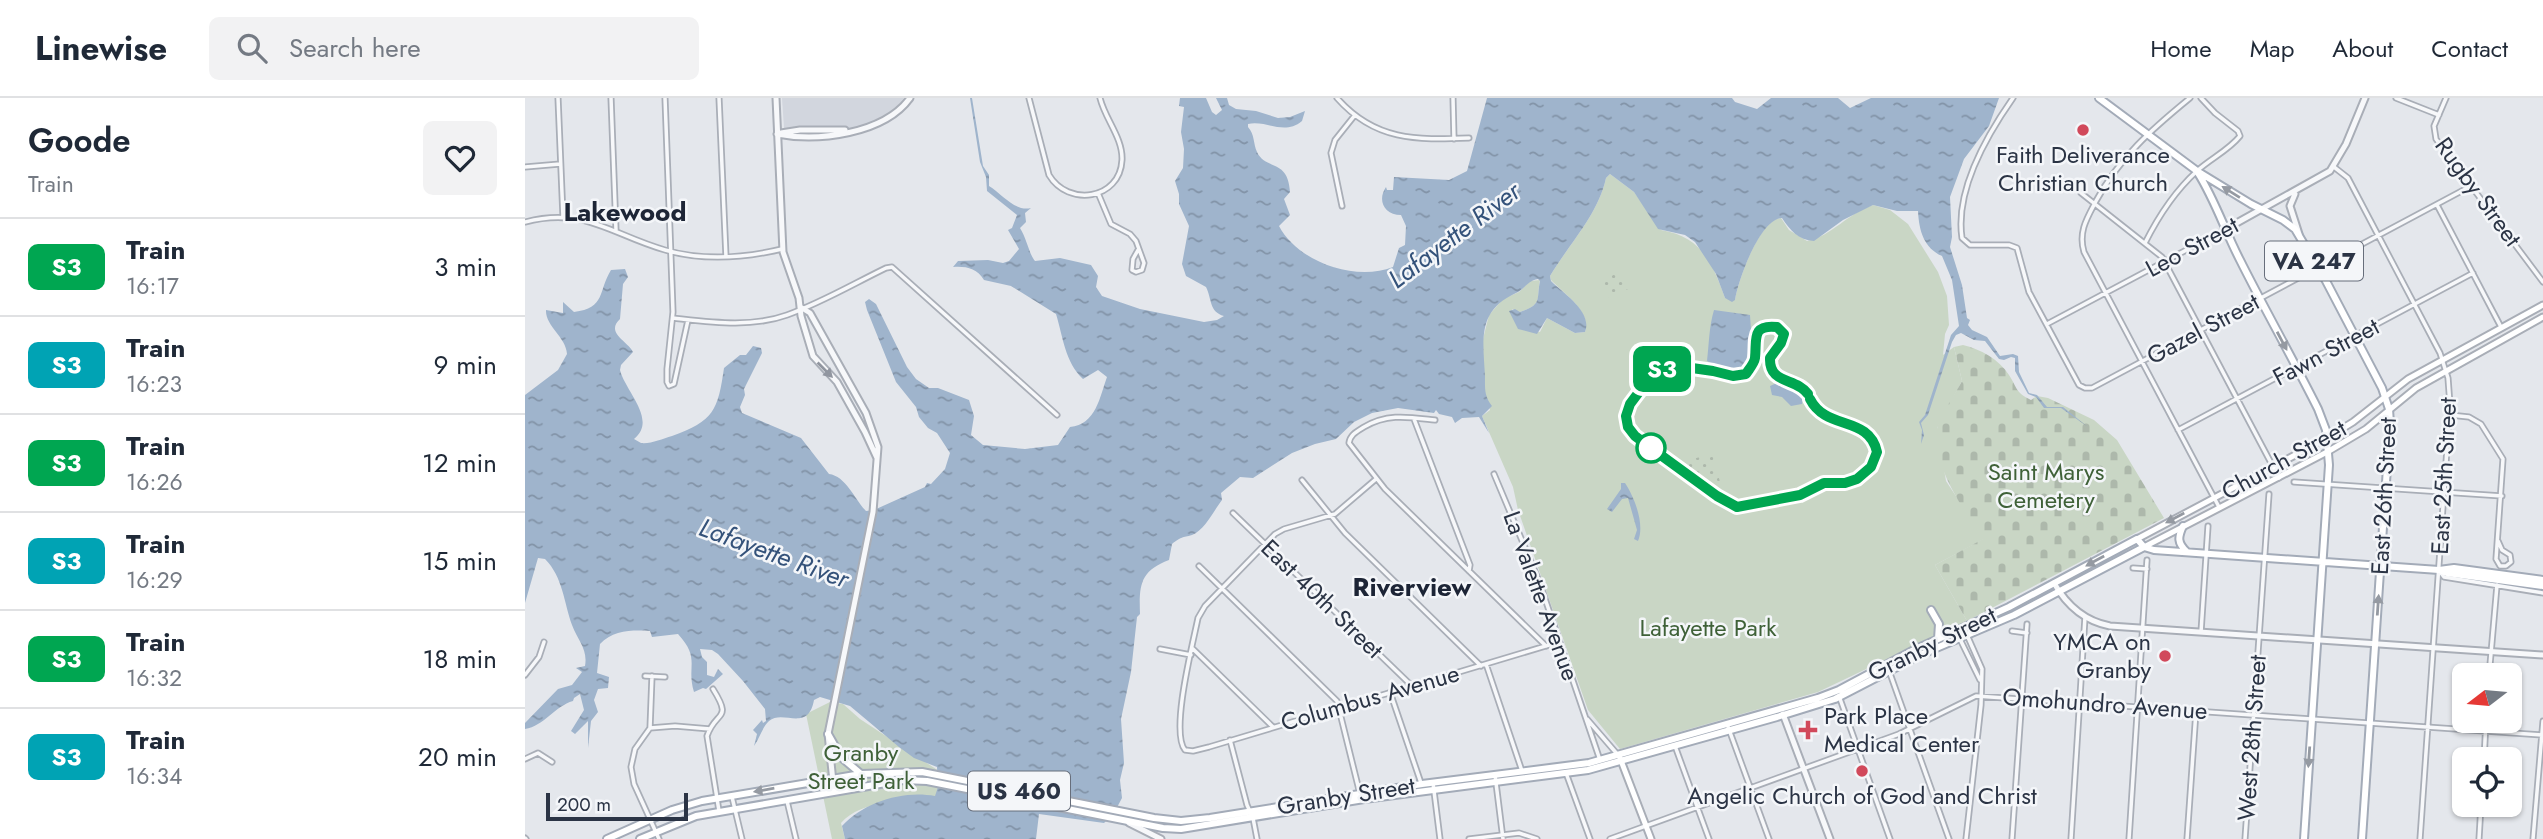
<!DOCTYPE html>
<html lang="en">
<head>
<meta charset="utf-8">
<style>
  :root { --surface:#fff; --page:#f2f2f3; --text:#1f2937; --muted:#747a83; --line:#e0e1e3 }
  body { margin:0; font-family:Jost,sans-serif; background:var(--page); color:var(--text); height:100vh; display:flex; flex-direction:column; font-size:26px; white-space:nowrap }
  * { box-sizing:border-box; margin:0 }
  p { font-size:23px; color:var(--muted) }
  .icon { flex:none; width:38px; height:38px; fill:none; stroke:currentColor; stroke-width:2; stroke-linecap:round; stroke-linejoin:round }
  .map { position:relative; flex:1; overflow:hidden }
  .details { display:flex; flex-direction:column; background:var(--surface); width:525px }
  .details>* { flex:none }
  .badge { padding:0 14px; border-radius:10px; font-size:24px; line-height:46px }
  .needle { width:46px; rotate:254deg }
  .buttons { position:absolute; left:1927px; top:565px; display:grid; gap:14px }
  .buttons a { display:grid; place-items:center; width:70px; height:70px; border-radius:10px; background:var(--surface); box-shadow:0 2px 5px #0004; font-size:35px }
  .scale { position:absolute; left:21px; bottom:18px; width:142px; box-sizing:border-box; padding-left:7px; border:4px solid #2b3445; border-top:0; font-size:19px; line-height:24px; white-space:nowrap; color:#2b3445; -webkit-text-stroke:5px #f4f6f9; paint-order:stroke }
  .map>.badge { position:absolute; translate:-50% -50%; box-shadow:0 0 0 4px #fff }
  .round { display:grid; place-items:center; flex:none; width:74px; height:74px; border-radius:10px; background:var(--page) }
  .head { display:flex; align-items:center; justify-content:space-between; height:119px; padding:0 28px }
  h1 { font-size:33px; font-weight:600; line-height:52px }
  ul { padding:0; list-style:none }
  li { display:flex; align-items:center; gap:21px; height:98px; padding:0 28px; border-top:2px solid var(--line) }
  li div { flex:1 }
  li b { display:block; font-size:26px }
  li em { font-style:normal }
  li .badge { min-width:77px; font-weight:700; text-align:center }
  header { display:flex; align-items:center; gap:42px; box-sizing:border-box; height:98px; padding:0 35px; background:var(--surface); border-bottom:2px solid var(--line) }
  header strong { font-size:33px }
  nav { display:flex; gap:38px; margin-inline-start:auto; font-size:24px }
  .search { width:490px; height:63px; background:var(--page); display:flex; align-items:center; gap:18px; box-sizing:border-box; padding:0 24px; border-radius:10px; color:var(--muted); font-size:26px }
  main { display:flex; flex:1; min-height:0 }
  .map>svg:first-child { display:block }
</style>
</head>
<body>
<header>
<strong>Linewise</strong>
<div class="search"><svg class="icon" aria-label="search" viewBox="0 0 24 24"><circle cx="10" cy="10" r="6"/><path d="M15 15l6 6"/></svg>Search here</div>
<nav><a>Home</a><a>Map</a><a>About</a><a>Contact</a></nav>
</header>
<main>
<section class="details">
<div class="head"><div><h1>Goode</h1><p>Train</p></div><a class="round"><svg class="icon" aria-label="heart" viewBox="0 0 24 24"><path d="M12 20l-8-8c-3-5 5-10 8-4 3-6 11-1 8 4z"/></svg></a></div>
<ul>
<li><span class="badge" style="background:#00a651;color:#fff">S3</span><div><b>Train</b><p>16:17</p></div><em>3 min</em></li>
<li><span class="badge" style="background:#00a3b4;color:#fff">S3</span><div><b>Train</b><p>16:23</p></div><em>9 min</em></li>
<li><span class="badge" style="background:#00a651;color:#fff">S3</span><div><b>Train</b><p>16:26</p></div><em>12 min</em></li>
<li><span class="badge" style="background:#00a3b4;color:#fff">S3</span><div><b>Train</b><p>16:29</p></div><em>15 min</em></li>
<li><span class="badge" style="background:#00a651;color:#fff">S3</span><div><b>Train</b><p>16:32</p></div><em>18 min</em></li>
<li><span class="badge" style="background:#00a3b4;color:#fff">S3</span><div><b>Train</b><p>16:34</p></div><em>20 min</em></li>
</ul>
</section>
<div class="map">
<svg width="2018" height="741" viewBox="0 0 2018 741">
  <defs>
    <pattern id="cemetery-stones" width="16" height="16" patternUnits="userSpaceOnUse" patternTransform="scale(1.75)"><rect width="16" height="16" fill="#c9d6c5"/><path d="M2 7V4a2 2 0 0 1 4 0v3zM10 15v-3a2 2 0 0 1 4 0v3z" fill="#adb8ab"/></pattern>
    <pattern id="garden-dots" width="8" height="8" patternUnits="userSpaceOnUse" patternTransform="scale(1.75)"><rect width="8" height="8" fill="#c9d6c5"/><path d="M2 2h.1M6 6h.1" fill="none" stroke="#adb8ab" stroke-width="1.8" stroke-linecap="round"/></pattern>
    <pattern id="water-ripples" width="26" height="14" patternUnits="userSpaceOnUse" patternTransform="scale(1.75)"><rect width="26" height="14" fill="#9fb4cc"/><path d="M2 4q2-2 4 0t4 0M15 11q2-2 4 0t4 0" fill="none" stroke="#8293a7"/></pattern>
  </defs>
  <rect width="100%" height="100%" fill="#e4e7ec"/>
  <path fill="#d2d6de" d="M257,0H379L366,15L348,24L329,30H259Z"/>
  <path fill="#c9d6c5" d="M1085,76L1109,94L1136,132C1177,139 1187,164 1200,200L1210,202C1213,182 1235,121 1256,120L1264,132L1282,143C1307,138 1323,115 1348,107L1365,112L1383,126L1413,174L1422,198L1424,227L1420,236L1418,257L1429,249L1437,283L1412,330L1421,383L1459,441L1410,467L1442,523L1293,594L1095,651L1063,612L993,412L988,389L957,318L965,312L959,291L956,249L964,217L978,201L994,194L1005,183L1015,182C1011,201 1019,206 995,214L987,211L995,231L1015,234L1022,220L1050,235L1060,234C1067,214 1038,195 1026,182L1025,178C1044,146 1073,117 1081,80Z
    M305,604L318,606L335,621L420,677L410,701C381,703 337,701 316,725L320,741H307L281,616Z"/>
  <path fill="url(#cemetery-stones)" d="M1438,247C1455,251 1474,261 1484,277C1493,291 1490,294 1506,302L1512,298L1523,300L1569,322L1592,342L1639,420L1442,523L1410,467L1458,441C1439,411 1407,369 1412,331C1414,319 1431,295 1437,283L1429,249Z"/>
  <path fill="url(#garden-dots)" d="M1094,174L1103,191L1084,200L1076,183Z
    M1187,355L1197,391L1202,401L1156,369L1159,364Z"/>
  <path fill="url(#water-ripples)" d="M445,0H447L458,68L464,77V88C477,96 490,114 506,110L500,115L501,124L495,130C502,141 504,156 510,163L535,160L566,167L573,178L571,189L577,198L615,211L679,224L692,222L699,218C684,214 687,201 681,189L661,178L657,166L664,128L654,106V96L650,83L658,70L659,51L656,34L659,9L654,8L655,0H681L687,14L691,17L697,12L691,0H702L704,7L711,11L731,13L753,20L765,19L780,13L777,23C759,38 742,22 723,26V29C730,37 728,45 732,54C741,73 763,60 765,94L759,101L765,117L754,128C773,164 830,184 868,169L874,150L880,147L881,128L876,117C859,117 852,102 861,89L862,92H868L869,79L924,82L942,73L962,0H1207L1210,4L1232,11L1246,0H1313L1325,10L1346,0H1474L1464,28L1439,61L1425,99L1427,139L1425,149L1437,187L1442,220L1445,222L1443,227L1447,232L1462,239L1475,258L1488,256L1493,258L1494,274L1504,295L1512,297L1522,309H1538L1563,329L1536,310H1519L1511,299L1503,296L1490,273V260L1486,259L1479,262L1474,261L1460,243L1449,242L1436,235L1431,237L1427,244L1403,317L1396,325L1399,337L1396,346L1397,332L1394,324L1400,317L1426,237L1434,228L1427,182L1417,158C1399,150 1394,133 1393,113H1372L1348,107L1318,122L1289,143C1273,142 1265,132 1257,120C1235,121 1213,182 1210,202L1207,204L1200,200L1191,176L1170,144L1160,137L1133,131L1109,94L1085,76L1081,80C1073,117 1044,146 1025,178L1026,183C1039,196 1068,214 1060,234L1050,235L1022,220L1012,236L993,231L984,213L990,211L995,214C1018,206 1011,202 1015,183L1013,181C1002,183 1000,191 991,195C952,213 958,241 960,278C960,290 959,298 967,308L957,318L964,335L954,319L937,320L930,325L927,319L914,316L911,312L909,315L873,310L847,315L829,324L811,341L790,346L767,355L728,380L715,379L696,395L697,402C689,412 680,432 667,437C657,440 657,438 647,446L644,462C615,473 614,487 615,516L612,519L606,574L596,621L599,665L595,682L597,700L589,715L579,725L514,716L511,741H320L317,728C339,704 378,692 410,698L413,689L412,669L389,660L374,649L325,608L295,599L289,602C283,635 258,611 244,623C238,628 234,641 229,648L232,636L228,632L237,622L238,625L241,623L240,611L218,583L193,556L187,552L175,551L177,559L182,564V577L189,579L193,571L198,576L181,591L178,590L169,594C161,568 176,561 153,536L127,539L125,533C108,532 88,532 75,546L72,575L84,579L83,590L73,591L69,602L73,614L66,623L63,650V623L50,636L46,633L59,612L55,596L49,600L48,603C30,608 19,628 0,631V625L33,591L47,587L57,574L51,570L60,568C63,551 53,543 47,527C39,505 38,479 20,461L13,460L0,505V297L33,272L42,256C41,239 20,228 21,212L38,215V204L49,214C81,210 73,193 86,172L100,171L103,179L98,186L95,221C80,235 103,243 108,254L96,267L95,272C100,293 133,322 109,341L116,345C126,346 137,341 147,338C189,323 193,312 199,270L215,257H221L228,248L236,250L237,255L219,291L220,297L215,309L217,315L276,340L304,376C321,378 330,402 341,413L349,412L400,389L402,385L406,386L420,371L425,355L412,335L403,330L394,319L391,309L371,284L342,212L340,204L344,201L351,206L382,269L391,281L404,290H413L444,302L449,318L446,337L458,347L500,351L533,347L545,329C571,327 575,298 582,279L573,272L558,281C540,264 538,239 531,216L486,188L459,182C452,170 440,168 428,169L433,163L463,162L478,165L484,163L494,151L483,132L487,130L492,117L462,93L461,79L455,64Z
    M1189,212L1225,217L1228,261L1216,273L1203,274L1182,263C1184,247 1184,228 1189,212Z
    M1254,284L1276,292L1279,298L1277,306L1266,308L1257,299L1247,297L1245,288Z
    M1096,385H1100C1110,400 1120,427 1113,443L1109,441L1112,432L1103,400L1097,401L1087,414L1082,411L1096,391Z"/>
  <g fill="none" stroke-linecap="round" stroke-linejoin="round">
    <g stroke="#a9aeb7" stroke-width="7">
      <path id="minor" d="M33,0L38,119
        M86,0L91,132
        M140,0L148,214L142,271V284L144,288L149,286L163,222
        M194,0L201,159
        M504,0L524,77C543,109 595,102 597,62C598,40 580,21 575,0
        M812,0C850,43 891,42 944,40
        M928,0L929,41
        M1488,0C1462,37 1430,93 1437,140L1445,147H1484L1492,150L1504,194L1554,287L1560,290H1567L1946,88
        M1665,0C1627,31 1594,60 1571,103C1562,120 1553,134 1559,154L1694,409
        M1871,0L1914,17
        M1921,0L1909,28L1911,41L2018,184
        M0,69L35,66
        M1809,69L1823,80L1915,255L1923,280L1925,307L1895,741
        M573,95L586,126L605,136L611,143L619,165L617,172L611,174L607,172L608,161L613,152
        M1556,95L1637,159L1754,380
        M1912,107L1976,229
        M817,108L806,55L810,42L830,17
        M0,124C59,108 87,137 140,152C178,163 219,160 257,151
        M1620,145C1633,119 1650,93 1672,73C1685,61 1704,52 1715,38L1713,33L1690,15L1676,0
        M148,220C185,224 226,230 262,217C296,205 328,186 361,170L367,169L532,317
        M1522,226L1699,132
        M1925,317L1944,319L1956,326L1978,361L1971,461L1975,468H1981L1986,464L1985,457L1977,452L1973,443
        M889,321L945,467L944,473
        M910,322C883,319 863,315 839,329C831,334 825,337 824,345L860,391L1021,548
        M1653,332L1948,175
        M969,376L1014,483L1075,662
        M851,381L810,416L759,431L750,436L680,508L673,520C668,545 645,634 660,652L668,653L684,649L1034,544
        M777,382L820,435L956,568
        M1769,384L1977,398
        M708,415L887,588
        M674,468L812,603L835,696
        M1608,470L1622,471
        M1915,474L1919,479L2018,495
        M1431,533L1455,582
        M1487,533L1502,535
        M1676,534L1683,428
        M667,550L748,629
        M635,551L666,557
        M961,566L997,673
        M1362,567L1424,741
        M0,577L14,559L19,544
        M120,578L140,579
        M127,578L125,630L110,651L106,669L109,686L134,741
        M1964,578L1972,487
        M188,591C208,623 191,612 182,638L194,713
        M865,594L896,685
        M1314,598L1365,741
        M1062,621L1093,657
        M1202,626L1244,741
        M125,630L150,628L185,631
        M705,642L722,707L728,720L732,741
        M1150,648L1184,741
        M0,661L13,655L27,664
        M1959,662L1961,623
        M1041,675L1065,741
        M970,677L978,741
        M908,685L915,741
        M207,699L217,741
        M262,703L271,741
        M0,740L1,741
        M944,741L994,735L1012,741
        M1085,741L1374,636L1451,598L2017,637
        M1441,741L1456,607L1457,571L1442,537
        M1487,741L1502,526
        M1546,741L1560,519
        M1604,741L1622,462
        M1662,741L1671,613
        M1720,741L1744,396
        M1954,741L1956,707
        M2008,741L2018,623"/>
    </g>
    <g stroke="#a9aeb7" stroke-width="9">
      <path id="tertiary" d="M251,0L258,154L274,200L276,218L288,258L312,284L340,334L352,360
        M256,35L275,32H320
        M252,36C293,44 359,36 385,0
        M1770,96L1765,108L1774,136
        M1699,132L1805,73L1821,46L1840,0
        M277,210L285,215L341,315L353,349L348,414L303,636L309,693
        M1529,485C1542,508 1559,523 1585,528L2018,557
        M1258,616L1305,741
        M604,725L636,741"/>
    </g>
    <g stroke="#a9aeb7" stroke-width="9">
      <path id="secondary" d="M1612,441L1802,340L1828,324L1883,281L2018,207
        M1619,449L1804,353L1841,331L1891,290L2018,219
        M1095,660L1126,741"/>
    </g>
    <g stroke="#a3abb8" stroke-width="10">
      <path id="primary" d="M1574,0L1672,73L1726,106L1758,122L1770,131L1801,183L1857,290L1864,311L1865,325L1837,741
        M1673,75C1690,102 1700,133 1715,162C1740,212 1768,261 1793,311L1801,332L1804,367L1779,741
        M1658,428C1653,439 1652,445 1662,454
        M1914,472L1922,475L2018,488
        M1406,512L1414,526L1413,541
        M303,636L316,659L336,676
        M82,741L147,712L177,703L336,676L397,674L629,720L656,723L685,720L897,686L1064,665L1293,600L1314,592L1391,551L1484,509L1612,441L1619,449L1629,452L1914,472L1929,470L2018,482
        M115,741L171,718L378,682L402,683L638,730L656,731L839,701L1063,672L1252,619L1310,601L1395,557L1489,517L1619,449"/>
    </g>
    <use href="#minor" stroke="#f7f8fa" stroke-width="3.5"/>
    <use href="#tertiary" stroke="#f7f8fa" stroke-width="5"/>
    <use href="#secondary" stroke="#fff" stroke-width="5"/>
    <use href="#primary" stroke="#fff" stroke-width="6"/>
    <g stroke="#7d8696" stroke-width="4.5">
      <path id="rail" d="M1321,326L1297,317L1278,290L1250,277L1246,270V260L1257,245L1259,236L1252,229C1226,226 1232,242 1229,260C1229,266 1224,271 1221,276C1210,280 1201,276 1190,273C1149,263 1123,268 1104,308C1099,319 1102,329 1110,338L1199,403L1217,409L1274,397L1299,385H1320L1339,377L1346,369L1352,354L1349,343L1344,337L1331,329"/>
    </g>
    <use href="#rail" stroke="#f4f6f9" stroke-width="2" stroke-dasharray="5" stroke-linecap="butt"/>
  </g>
  <defs><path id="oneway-solid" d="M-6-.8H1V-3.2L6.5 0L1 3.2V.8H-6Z" transform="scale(1.75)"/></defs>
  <g fill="#959aa2">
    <use href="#oneway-solid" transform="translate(1706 94) rotate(-148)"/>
    <use href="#oneway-solid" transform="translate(1757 243) rotate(62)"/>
    <use href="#oneway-solid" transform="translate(1650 420) rotate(152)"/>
    <use href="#oneway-solid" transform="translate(1570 463) rotate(151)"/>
    <use href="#oneway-solid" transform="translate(1853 507) rotate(-86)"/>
    <use href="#oneway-solid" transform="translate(1784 659) rotate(94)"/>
    <use href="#oneway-solid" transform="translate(239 692) rotate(170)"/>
  </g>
  <use fill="#9196a0" href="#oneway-solid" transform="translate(300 272) rotate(45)"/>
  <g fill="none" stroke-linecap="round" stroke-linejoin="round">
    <g stroke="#fff" stroke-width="16">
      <path id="line" d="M1283,296C1271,279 1244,287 1245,260L1256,245L1259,236L1252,229C1226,226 1232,242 1230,260C1229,266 1224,271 1221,276L1208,278L1188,273L1153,268L1134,272L1126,278L1105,306L1101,318L1103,329L1110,338L1137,358L1192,398L1212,409L1275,397L1299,385H1320L1332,381L1346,369L1352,354C1344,317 1301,333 1285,301"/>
    </g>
    <use href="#line" stroke="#00a651" stroke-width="10"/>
  </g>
  <g fill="#d1495b" stroke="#f4f6f9" stroke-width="2.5">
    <circle cx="1558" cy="32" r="7"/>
    <circle cx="1640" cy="558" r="7"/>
    <path d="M1279.5 621.5h7v7h7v7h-7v7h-7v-7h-7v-7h7z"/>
    <circle cx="1337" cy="673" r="7"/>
  </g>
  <circle fill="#fff" stroke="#00a651" stroke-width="3.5" cx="1126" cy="350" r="14"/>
  <g text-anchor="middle" stroke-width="5" stroke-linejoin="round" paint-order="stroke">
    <g fill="#f4f6f9" stroke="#676e7b" stroke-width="2">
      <rect x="1740" y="143.5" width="98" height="39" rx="5"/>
      <rect x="443" y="673.5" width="102" height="39" rx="5"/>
    </g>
    <g font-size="23" font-weight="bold" fill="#2b3445">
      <text x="1789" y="171">VA 247</text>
      <text x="494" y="701">US 460</text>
    </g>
    <g font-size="24" fill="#2b3445" stroke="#f4f6f9">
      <text x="1558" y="65">Faith Deliverance<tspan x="1558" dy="28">Christian Church</tspan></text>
      <text x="1626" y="552" text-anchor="end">YMCA on<tspan x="1626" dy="28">Granby</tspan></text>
      <text x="1299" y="626" text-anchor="start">Park Place<tspan x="1299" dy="28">Medical Center</tspan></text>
      <text x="1337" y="706">Angelic Church of God and Christ</text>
    </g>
    <g font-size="24" fill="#2b3445" stroke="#f4f6f9">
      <text transform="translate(1953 94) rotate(54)" y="8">Rugby Street</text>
      <text transform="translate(1667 149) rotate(-28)" y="8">Leo Street</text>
      <text transform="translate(1678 231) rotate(-28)" y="8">Gazel Street</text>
      <text transform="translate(1801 254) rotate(-28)" y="8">Fawn Street</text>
      <text transform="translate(1759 362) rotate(-29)" y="8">Church Street</text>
      <text transform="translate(1919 378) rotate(-87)" y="8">East 25th Street</text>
      <text transform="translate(1859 398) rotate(-87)" y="8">East 26th Street</text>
      <text transform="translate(1016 498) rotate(70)" y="8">La Valette Avenue</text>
      <text transform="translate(797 501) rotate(44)" y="8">East 40th Street</text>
      <text transform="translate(1407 546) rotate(-26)" y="8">Granby Street</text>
      <text transform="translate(845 600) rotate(-16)" y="8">Columbus Avenue</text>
      <text transform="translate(1580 606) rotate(4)" y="8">Omohundro Avenue</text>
      <text transform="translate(1727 640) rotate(-86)" y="8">West 28th Street</text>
      <text transform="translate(821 698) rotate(-9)" y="8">Granby Street</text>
    </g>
    <g font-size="24" fill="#3f6138" stroke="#f4f6f9">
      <text x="1521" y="382">Saint Marys<tspan x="1521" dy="28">Cemetery</tspan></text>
      <text x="1183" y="538">Lafayette Park</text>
      <text x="336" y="663">Granby<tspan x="336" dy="28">Street Park</tspan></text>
    </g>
    <g font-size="26" font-weight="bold" fill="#1d2536" stroke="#f4f6f9">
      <text x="100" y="123">Lakewood</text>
      <text x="887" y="498">Riverview</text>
    </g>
    <g font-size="26" font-style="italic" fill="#34527a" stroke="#f4f6f9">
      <text transform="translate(929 137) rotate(-37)" y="9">Lafayette River</text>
      <text transform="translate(249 455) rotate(20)" y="9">Lafayette River</text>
    </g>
  </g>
</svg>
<div class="buttons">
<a><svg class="needle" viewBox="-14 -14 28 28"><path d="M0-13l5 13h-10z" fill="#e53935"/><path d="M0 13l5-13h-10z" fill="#747a83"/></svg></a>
<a><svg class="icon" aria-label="locate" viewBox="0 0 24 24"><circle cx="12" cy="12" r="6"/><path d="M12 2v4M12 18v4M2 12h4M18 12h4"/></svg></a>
</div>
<div class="scale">200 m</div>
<b class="badge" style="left:1137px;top:271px;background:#00a651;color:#fff">S3</b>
</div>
</main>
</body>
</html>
